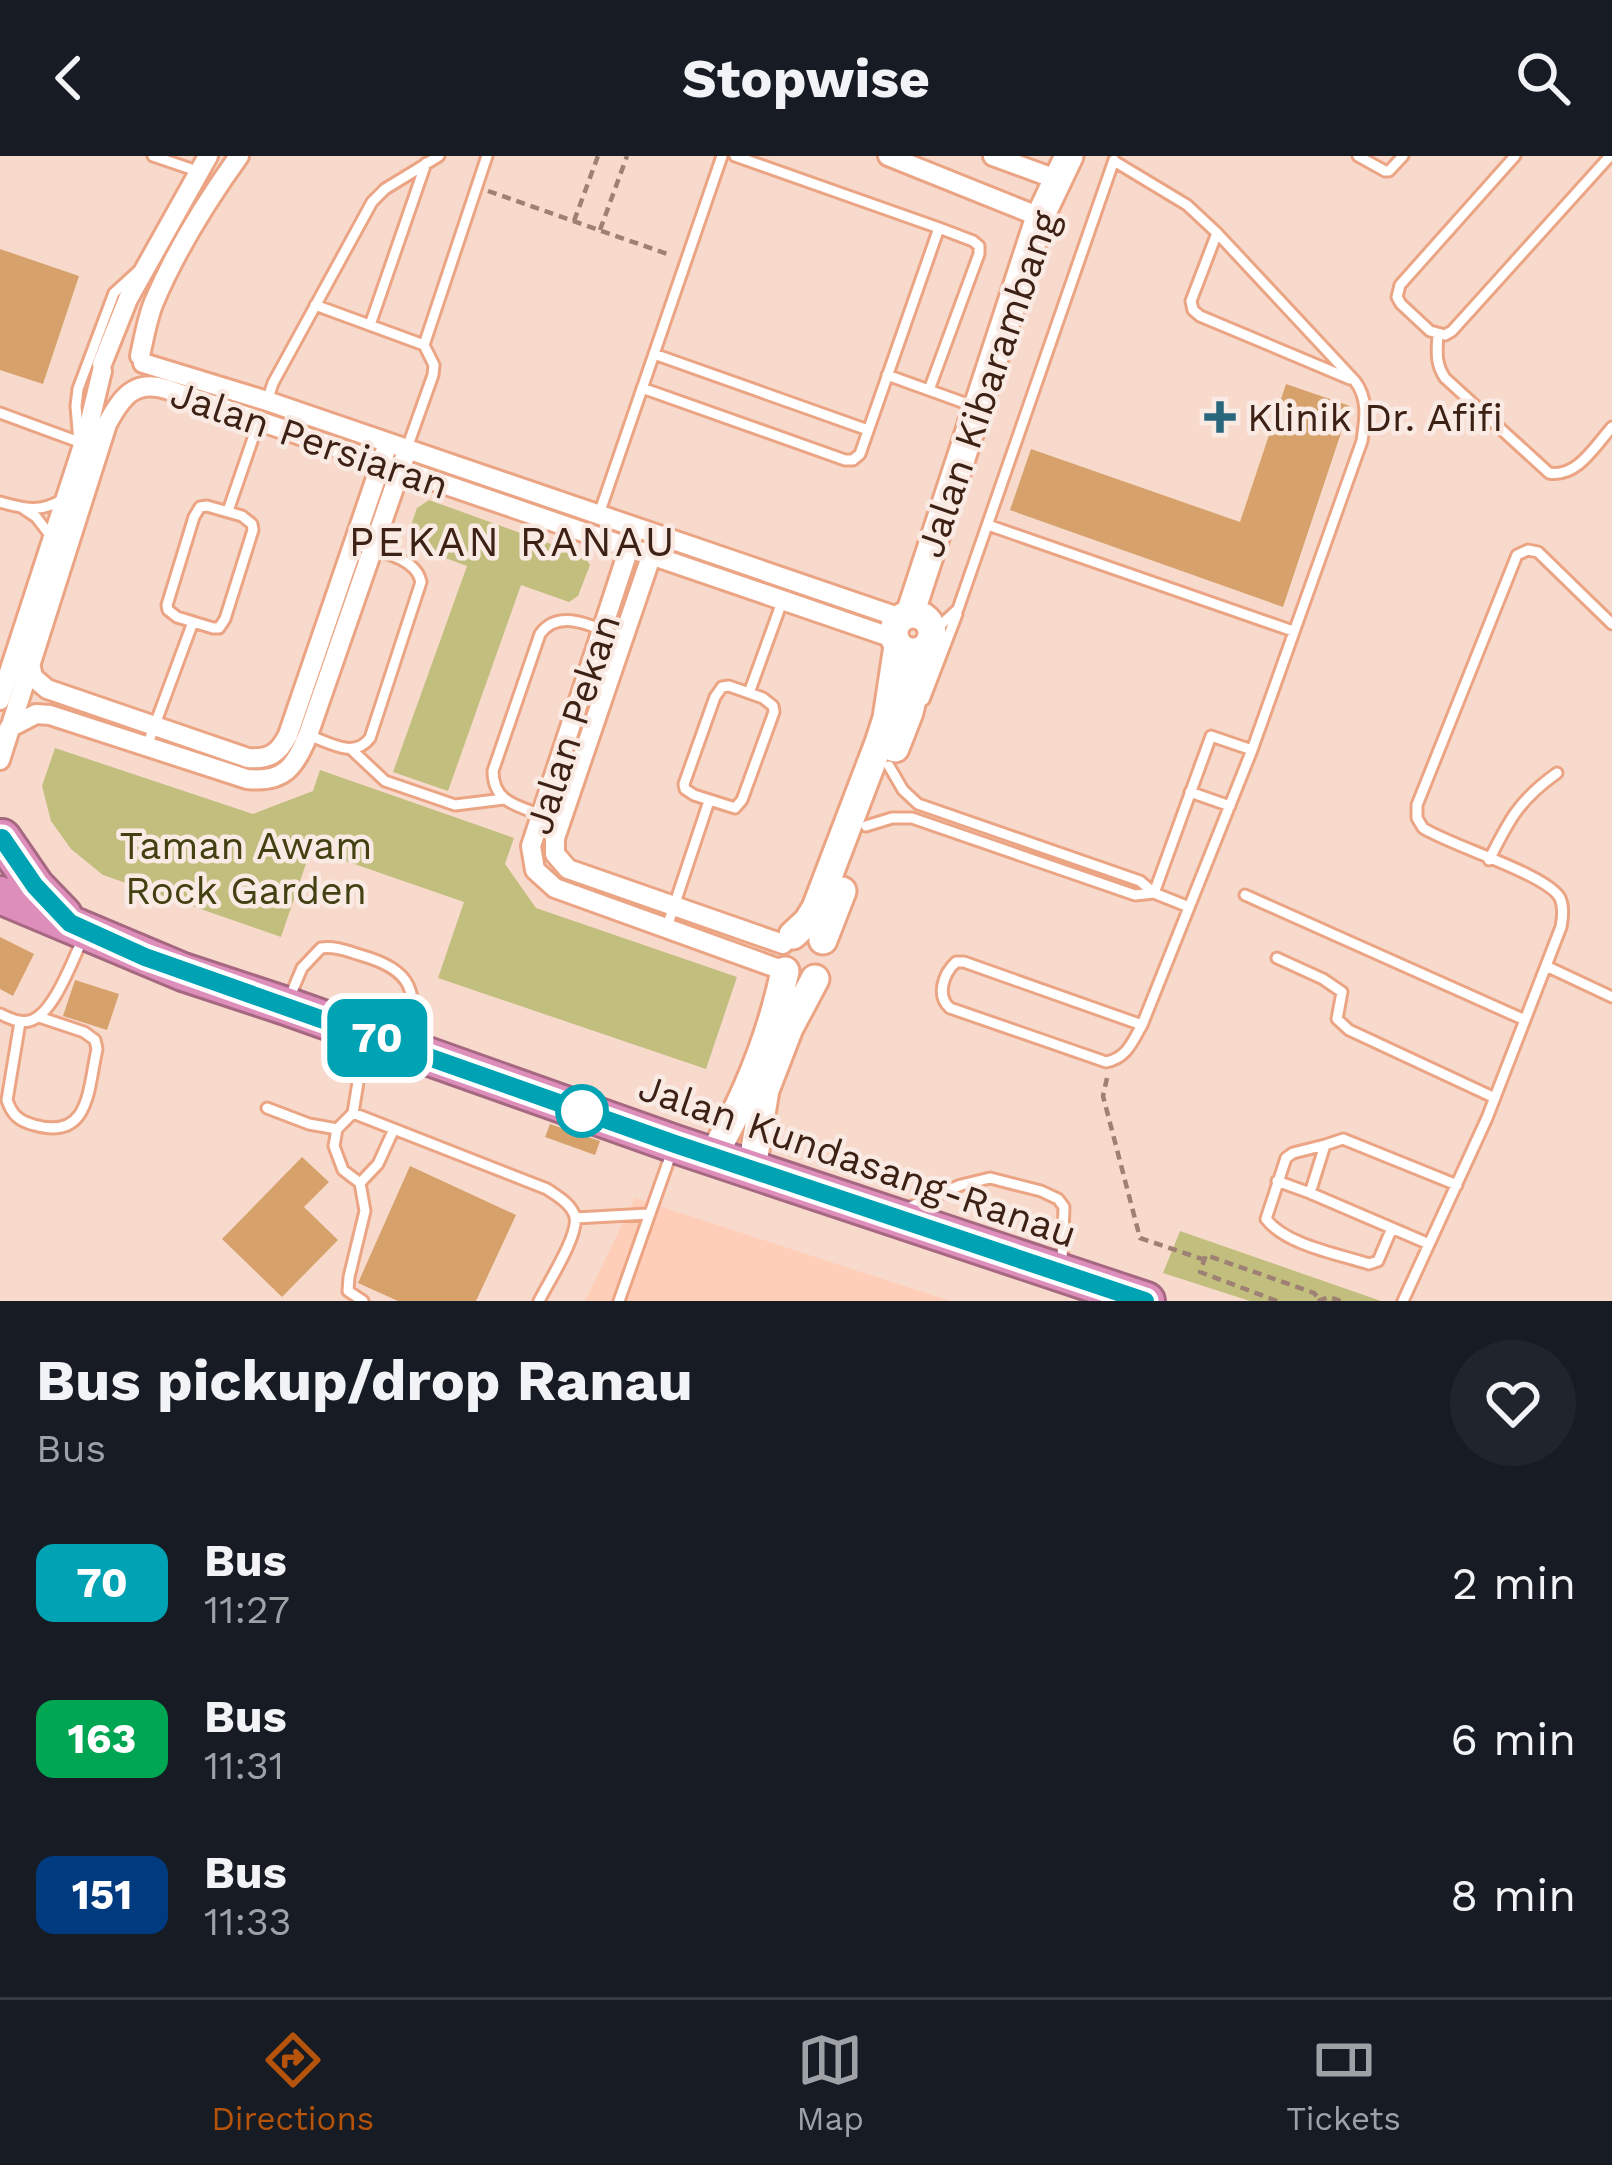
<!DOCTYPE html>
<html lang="en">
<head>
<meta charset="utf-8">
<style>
  :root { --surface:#171b24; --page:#20242c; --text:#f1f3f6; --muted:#9ea1a6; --line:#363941; --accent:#b45309 }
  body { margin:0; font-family:"Work Sans",sans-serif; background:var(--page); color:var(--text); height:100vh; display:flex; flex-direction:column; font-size:45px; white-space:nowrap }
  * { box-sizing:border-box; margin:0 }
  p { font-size:39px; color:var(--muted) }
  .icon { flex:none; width:66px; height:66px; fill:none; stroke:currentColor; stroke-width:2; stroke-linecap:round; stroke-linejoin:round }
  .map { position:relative; height:1145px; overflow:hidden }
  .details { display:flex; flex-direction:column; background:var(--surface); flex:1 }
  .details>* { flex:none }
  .badge { padding:0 24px; border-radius:18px; font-size:42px; line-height:78px }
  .map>.badge { position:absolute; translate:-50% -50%; box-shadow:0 0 0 6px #fff }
  .round { display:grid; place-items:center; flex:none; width:126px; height:126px; border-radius:63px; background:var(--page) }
  .headline { display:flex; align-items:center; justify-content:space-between; height:204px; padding:0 36px }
  h1 { font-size:57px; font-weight:700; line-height:90px }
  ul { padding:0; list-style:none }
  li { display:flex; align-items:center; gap:36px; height:156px; padding:0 36px }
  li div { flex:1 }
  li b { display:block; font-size:45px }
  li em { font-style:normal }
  li .badge { min-width:132px; font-weight:700; text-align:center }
  header { display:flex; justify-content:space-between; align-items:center; height:156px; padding:0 36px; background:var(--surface); font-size:54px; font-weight:700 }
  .tabs { display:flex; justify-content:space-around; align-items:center; height:168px; border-top:3px solid var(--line); background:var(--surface); font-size:33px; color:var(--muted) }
  .tabs a { display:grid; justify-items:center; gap:6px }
  .tabs .selected { color:var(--accent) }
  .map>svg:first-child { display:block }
</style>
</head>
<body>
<header><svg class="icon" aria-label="back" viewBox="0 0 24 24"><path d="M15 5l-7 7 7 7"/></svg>Stopwise<svg class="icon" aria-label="search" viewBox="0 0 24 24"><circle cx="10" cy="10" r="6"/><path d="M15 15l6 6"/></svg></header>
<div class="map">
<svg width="1612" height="1145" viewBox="0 0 1612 1145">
  <rect width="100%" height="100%" fill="#f8dacc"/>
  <path fill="#feceb8" d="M635,1042L950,1145H585Z"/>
  <path fill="#c1be7e" d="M429,344L584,400L590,409L578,440L569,446L521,429L448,635L393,616L467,410L413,390L408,378L417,352Z
    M55,592L253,658L313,635L320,614L514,682L505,708L536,752L737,821L706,913L438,822L464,746L311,693L281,781L103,719L71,693L51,665L42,630Z
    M1180,1075L1381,1145H1250L1163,1117Z"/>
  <path fill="#d6a16b" d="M0,93L79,120L43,228L0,214Z
    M1286,228L1350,250L1283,451L1010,354L1031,293L1240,366Z
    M0,781L34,798L13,840L0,833Z
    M75,824L119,838L107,874L63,860Z
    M550,968L600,985L595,999L545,981Z
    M302,1001L329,1026L304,1051L338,1084L282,1141L222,1083Z
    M410,1010L516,1059L476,1145H398L358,1127Z"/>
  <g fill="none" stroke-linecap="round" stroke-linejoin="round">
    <g stroke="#eba585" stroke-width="15">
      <path id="lane" d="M153,0L200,16
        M1358,0L1385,15H1389L1403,0
        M1515,0L1400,129L1397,141L1401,148L1430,175L1445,179L1452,175L1610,0
        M1114,5L1187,49L1217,77L1355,225C1369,244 1365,263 1362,285L1252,594L1142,869
        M1217,77L1191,145L1193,154L1200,160L1350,223
        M315,149L424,189
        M370,169L426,7
        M1438,178C1437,195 1435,207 1445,222L1549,317C1577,322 1595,290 1612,271
        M654,198L868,274
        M887,219L973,250
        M642,232L845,304H853L860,298L939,72L735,0
        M929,234L979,98V90L973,85L939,72
        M267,245L273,227L372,46L385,33L439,0
        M0,257L79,286
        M79,287L76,250L78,233L114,137L137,116
        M407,292L433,219L434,209L424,189L487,0
        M0,346C24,353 41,357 63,343
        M207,350L242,360L252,368L253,374L225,463L219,472H213L177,461L168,454L167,449L194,361L200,351Z
        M24,353L36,361L50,379
        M228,355L259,265
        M599,358L722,0
        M988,369L1293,475
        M932,477L958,453L1114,4
        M729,530L763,542L773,550L774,556L742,644L735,652L694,639L685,633L684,628L715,541L722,531Z
        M749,537L782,446
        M924,544L957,458
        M308,579C330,587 354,603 370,582L421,426C416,400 375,395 352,388
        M147,590L193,466
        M352,594L385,625L455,649L504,643
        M889,610L903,634L918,648L1140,725L1154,737L1189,751
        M1190,636L1230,650
        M544,660C519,650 493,647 493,615L540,478C560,450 597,473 623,482
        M866,670L892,662H912L1135,739L1154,737
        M1489,704C1509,664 1519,644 1557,617
        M1154,737L1211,580L1252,594
        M1245,739L1525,864
        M667,771L709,645
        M1277,802L1323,823L1342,836L1337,863L1349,874L1495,942
        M956,806H964L1142,869C1132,886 1127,902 1106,906L950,852C936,840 943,818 956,806Z
        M1546,810L1612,841
        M288,845L302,812L321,792C335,790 347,795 360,799C413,814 419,835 408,887
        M0,858C10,862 18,867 29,865C53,860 73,803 83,782
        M20,866L7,944C12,959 19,965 34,969C90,985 88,933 97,893L95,884L84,876L39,861
        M267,952L309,968L337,973
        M353,957L547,1033C557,1040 572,1048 575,1061C579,1079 548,1127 539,1145
        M1325,989L1293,997L1286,1002L1266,1063C1286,1089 1338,1098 1369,1108L1378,1105L1392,1072
        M1277,1025L1310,1037
        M360,1027L378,1008L394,973
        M908,1052L961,1029L990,1022L1041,1035L1058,1043L1064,1051L1062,1105
        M575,1062L648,1058
        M1429,1088L1310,1037L1325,989L1343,983L1457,1029
        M363,1145L348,1135L349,1121L365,1055L360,1027L343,1014L334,990L337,973L353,957L364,889
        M619,1145L671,998
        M1403,1145L1487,962L1561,771C1563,761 1564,751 1560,742C1547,718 1451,690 1423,672L1417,662V649L1517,399L1528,394L1538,396L1612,468"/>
    </g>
    <g stroke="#eba585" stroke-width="24">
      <path id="street" d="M888,0L1040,61
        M993,0L1056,23
        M140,200C144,182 147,163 154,146C176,94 206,46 239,0
        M143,207L267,245L901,462
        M102,208L128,143L208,0
        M632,383L531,690L535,714L555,732L785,815
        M655,389L555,682V698L568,713L783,788
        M30,507L33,521L47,533L248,602C269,604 279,597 288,579L385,296
        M0,544L87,277L102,215
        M9,572L36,558L50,559L247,623C284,627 295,611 308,579L404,303
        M0,604L107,268C121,242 134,223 166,233L893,482"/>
    </g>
    <g stroke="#eba585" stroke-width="33">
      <path id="secondary" d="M894 477a19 19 0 1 1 38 0a19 19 0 1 1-38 0Z
        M910,458L1040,61L1069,0
        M895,592L909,556L924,493
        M793,779L808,765L816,752L879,587L887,562L898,490
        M823,784L842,735
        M713,999C747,941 771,881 785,815
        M752,1012L765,934L789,872L815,823"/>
    </g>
    <g stroke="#a66881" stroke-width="42">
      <path id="highway" d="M2,682L35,730L63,759
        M0,739L183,816L286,850L675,988L1146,1145"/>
    </g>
    <path stroke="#9e8174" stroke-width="4.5" stroke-dasharray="9 6" stroke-linecap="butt" d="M488,35L670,99
      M574,65L598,0
      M600,74L627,0
      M1107,922L1103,940L1140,1082L1205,1104
      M1277,1145L1200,1116L1206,1099L1314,1137L1319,1143
      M1318,1145L1329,1141L1341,1145"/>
    <use href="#lane" stroke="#fff" stroke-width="9"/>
    <use href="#street" stroke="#fff" stroke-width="18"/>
    <use href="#secondary" stroke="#fff" stroke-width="27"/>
    <use href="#highway" stroke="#de8ebb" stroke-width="36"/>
  </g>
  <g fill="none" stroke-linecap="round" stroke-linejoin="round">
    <g stroke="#fff" stroke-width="27">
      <path id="line" d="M2,682L35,730L70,767L145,801L675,988L1145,1145"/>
    </g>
    <use href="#line" stroke="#00a3b4" stroke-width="18"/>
  </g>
  <path fill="#28667c" stroke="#faeae4" stroke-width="4.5" d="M1214 243h12v12h12v12h-12v12h-12v-12h-12v-12h12z"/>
  <circle fill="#fff" stroke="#00a3b4" stroke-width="6" cx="582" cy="955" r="24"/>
  <g text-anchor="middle" stroke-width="9" stroke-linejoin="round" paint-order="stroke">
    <g font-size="39" fill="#3d2115" stroke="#faeae4">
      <text transform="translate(987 228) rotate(-71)" y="14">Jalan Kibarambang</text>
      <text transform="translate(310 283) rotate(19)" y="14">Jalan Persiaran</text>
      <text transform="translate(572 568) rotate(-72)" y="14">Jalan Pekan</text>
      <text transform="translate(858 1004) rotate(19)" y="14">Jalan Kundasang-Ranau</text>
    </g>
    <g font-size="39" fill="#3d2115" stroke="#faeae4" text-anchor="start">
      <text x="1247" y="275">Klinik Dr. Afifi</text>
    </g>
    <g font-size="39" fill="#434012" stroke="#faeae4">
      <text x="246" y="703">Taman Awam<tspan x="246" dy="45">Rock Garden</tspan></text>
    </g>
    <g font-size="42" letter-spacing="3" fill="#3d2115" stroke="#faeae4">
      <text x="513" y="400">PEKAN RANAU</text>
    </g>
  </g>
</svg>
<b class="badge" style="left:377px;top:882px;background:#00a3b4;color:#fff">70</b>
</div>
<section class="details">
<div class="headline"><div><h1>Bus pickup/drop Ranau</h1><p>Bus</p></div><a class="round"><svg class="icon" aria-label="heart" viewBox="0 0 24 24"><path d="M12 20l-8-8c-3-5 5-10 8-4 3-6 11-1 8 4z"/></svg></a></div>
<ul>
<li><span class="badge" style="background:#00a3b4;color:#fff">70</span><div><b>Bus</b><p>11:27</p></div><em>2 min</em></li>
<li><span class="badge" style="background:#00a651;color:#fff">163</span><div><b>Bus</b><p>11:31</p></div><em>6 min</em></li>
<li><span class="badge" style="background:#003b80;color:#fff">151</span><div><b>Bus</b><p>11:33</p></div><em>8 min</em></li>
</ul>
</section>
<nav class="tabs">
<a class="selected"><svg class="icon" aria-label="directions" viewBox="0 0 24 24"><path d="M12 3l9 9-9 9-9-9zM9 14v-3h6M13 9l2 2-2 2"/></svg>Directions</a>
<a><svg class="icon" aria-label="map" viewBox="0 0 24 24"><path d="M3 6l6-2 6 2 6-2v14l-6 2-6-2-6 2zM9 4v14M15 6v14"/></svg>Map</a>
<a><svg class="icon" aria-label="tickets" viewBox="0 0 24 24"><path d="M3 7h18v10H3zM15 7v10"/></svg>Tickets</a>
</nav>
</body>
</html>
